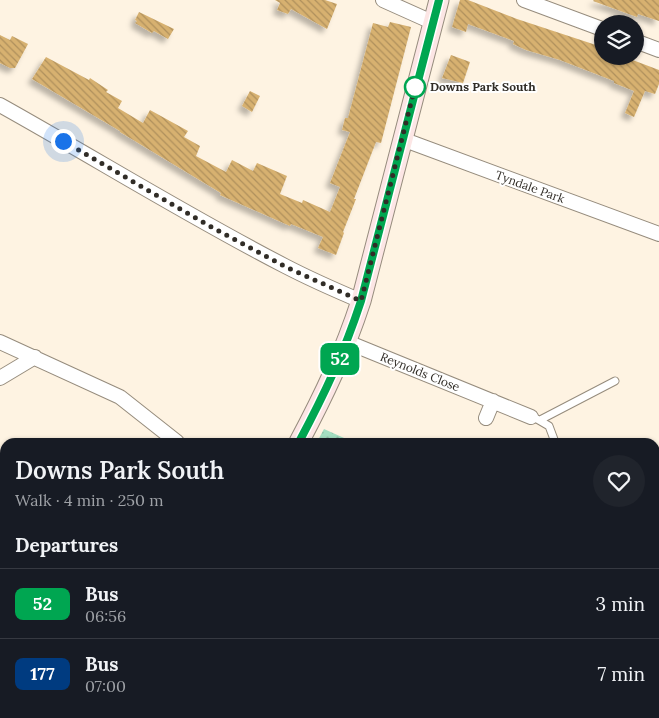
<!DOCTYPE html>
<html lang="en">
<head>
<meta charset="utf-8">
<style>
  :root { --surface:#171b24; --page:#20242c; --text:#f1f3f6; --muted:#9ea1a6; --line:#363941 }
  body { margin:0; font-family:Lora,serif; background:var(--page); color:var(--text); height:100vh; display:flex; flex-direction:column; font-size:19px; white-space:nowrap }
  * { box-sizing:border-box; margin:0 }
  p { font-size:16px; color:var(--muted) }
  .icon { flex:none; width:28px; height:28px; fill:none; stroke:currentColor; stroke-width:2; stroke-linecap:round; stroke-linejoin:round }
  .map { position:relative; flex:1; overflow:hidden }
  .details { position:absolute; left:0px; top:438px; width:660px; height:281px; display:flex; flex-direction:column; background:var(--surface); border-radius:15px 15px 0 0; box-shadow:0 1px 4px #0004 }
  .details>* { flex:none }
  .badge { padding:0 10px; border-radius:8px; font-size:18px; line-height:32px }
  .tools { position:absolute; left:594px; top:15px; display:grid; gap:10px }
  .tools a { display:grid; place-items:center; width:50px; height:50px; border-radius:50%; background:var(--surface); box-shadow:0 1px 4px #0004; font-size:25px }
  .you { position:absolute; width:25px; height:25px; margin:-12px; border:4px solid #fff; border-radius:50%; background:#1a73e8; box-shadow:0 0 0 8px #1a73e833 }
  .map>.badge { position:absolute; translate:-50% -50%; box-shadow:0 0 0 2px #fff }
  h2 { padding:0 15px; font-size:19px; line-height:45px }
  .round { display:grid; place-items:center; flex:none; width:52px; height:52px; border-radius:26px; background:var(--page) }
  .headline { display:flex; align-items:center; justify-content:space-between; height:85px; padding:0 15px }
  h1 { font-size:24px; font-weight:600; line-height:38px }
  ul { padding:0; list-style:none }
  li { display:flex; align-items:center; gap:15px; height:70px; padding:0 15px; border-top:1px solid var(--line) }
  li div { flex:1 }
  li b { display:block; font-size:19px }
  li em { font-style:normal }
  li .badge { min-width:55px; font-weight:700; text-align:center }
  .map>svg:first-child { display:block }
</style>
</head>
<body>
<div class="map">
<svg width="659" height="718" viewBox="0 0 659 718">
  <defs>
    <pattern id="grass-dots" width="8" height="8" patternUnits="userSpaceOnUse" patternTransform="scale(1.25)"><rect width="8" height="8" fill="#a4dfc2"/><path d="M2 2h.1M6 6h.1" fill="none" stroke="#8ec0a7" stroke-width="1.8" stroke-linecap="round"/></pattern>
    <pattern id="building-back-hatch" width="6" height="6" patternUnits="userSpaceOnUse" patternTransform="scale(1.25)"><rect width="6" height="6" fill="#d7b170"/><path d="M-1 5l2 2M0 0l6 6M5-1l2 2" fill="none" stroke="#af905c"/></pattern>
    <filter id="shadow"><feDropShadow dx="-4.5" dy="4.5" stdDeviation="2.5" flood-color="#0004"/></filter>
  </defs>
  <rect width="100%" height="100%" fill="#fef3e2"/>
  <path fill="url(#grass-dots)" d="M324,429L353,442H317Z"/>
  <path fill="url(#building-back-hatch)" filter="url(#shadow)" d="M275,0H325L337,4L327,29L291,9L288,14L277,10L280,3Z
    M460,0H468L517,19L602,47V56H622L659,70V84L655,94L645,91L634,117L625,113L634,91L614,83V81L560,60L526,50L513,44L514,41L468,24L466,32L452,27Z
    M594,0H659V21L638,14L637,17L593,1Z
    M139,12L174,29L168,39L154,31L152,33L135,23L137,21L135,20Z
    M390,22L411,27L381,143L376,142L354,199H356L343,232L344,233L336,255L318,248L323,237L291,224L290,226L220,195L221,193L216,190L120,132V131L32,79L46,57L89,80L90,78L108,90L106,92L122,101L118,108L143,123L150,110L188,131L184,137L200,146L196,156L226,172L232,160L253,171L257,163L287,176L280,194L302,203L303,200L330,212L340,187L330,183L350,132L342,130L345,118H348L373,23L388,27Z
    M0,35L10,40L12,36L28,44L15,68H10L0,63Z
    M451,55L470,62L463,83L442,78Z
    M250,91L260,96L252,112L242,106Z"/>
  <g fill="none" stroke-linecap="round" stroke-linejoin="round">
    <g stroke="#968c7d" stroke-width="9">
      <path id="lane" d="M537,419L549,426L555,442
        M540,420L615,381
        M0,560L5,570"/>
    </g>
    <g stroke="#968c7d" stroke-width="16">
      <path id="street" d="M383,0L432,22
        M524,0L602,29
        M635,41L659,50
        M0,105C95,158 188,216 285,266C310,279 335,290 361,301
        M402,139L659,234
        M0,342L120,397L177,442
        M347,342L531,417
        M0,378L35,357
        M486,418L493,401
        M492,714L502,718
        M178,718L179,714"/>
    </g>
    <g stroke="#968c7d" stroke-width="21">
      <path id="secondary" d="M299,442C324,395 344,353 361,301L439,0
        M0,685L5,682"/>
    </g>
    <use href="#lane" stroke="#fff" stroke-width="7"/>
    <use href="#street" stroke="#fff" stroke-width="14"/>
    <use href="#secondary" stroke="#fce6e5" stroke-width="19"/>
  </g>
  <g fill="none" stroke-linecap="round" stroke-linejoin="round">
    <g stroke="#fff" stroke-width="11">
      <path id="line" d="M299,442C324,395 344,353 361,301L439,0"/>
    </g>
    <use href="#line" stroke="#00a651" stroke-width="8"/>
    <path stroke="#312d27" stroke-width="5" stroke-dasharray="0 9" d="M63,141L213,228L286,267L361,301L415,87"/>
  </g>
  <circle fill="#fff" stroke="#00a651" stroke-width="2.5" cx="415" cy="87" r="10"/>
  <g text-anchor="middle" stroke-width="4" stroke-linejoin="round" paint-order="stroke">
    <g font-size="12" font-weight="bold" fill="#312d27" stroke="#fff" text-anchor="start">
      <text x="430" y="91">Downs Park South</text>
    </g>
    <g font-size="12" fill="#312d27" stroke="#fff">
      <text transform="translate(530 187) rotate(20)" y="4">Tyndale Park</text>
      <text transform="translate(420 372) rotate(22)" y="4">Reynolds Close</text>
    </g>
  </g>
</svg>
<div class="tools">
<a><svg class="icon" aria-label="layers" viewBox="0 0 24 24"><path d="M12 4l9 5-9 5-9-5zM3 14l9 5 9-5"/></svg></a>
</div>
<div class="you" style="left:63px;top:141px"></div>
<b class="badge" style="left:340px;top:359px;background:#00a651;color:#fff">52</b>
<section class="details">
<div class="headline"><div><h1>Downs Park South</h1><p>Walk · 4 min · 250 m</p></div><a class="round"><svg class="icon" aria-label="heart" viewBox="0 0 24 24"><path d="M12 20l-8-8c-3-5 5-10 8-4 3-6 11-1 8 4z"/></svg></a></div>
<h2>Departures</h2>
<ul>
<li><span class="badge" style="background:#00a651;color:#fff">52</span><div><b>Bus</b><p>06:56</p></div><em>3 min</em></li>
<li><span class="badge" style="background:#003b80;color:#fff">177</span><div><b>Bus</b><p>07:00</p></div><em>7 min</em></li>
</ul>
</section>
</div>
</body>
</html>
